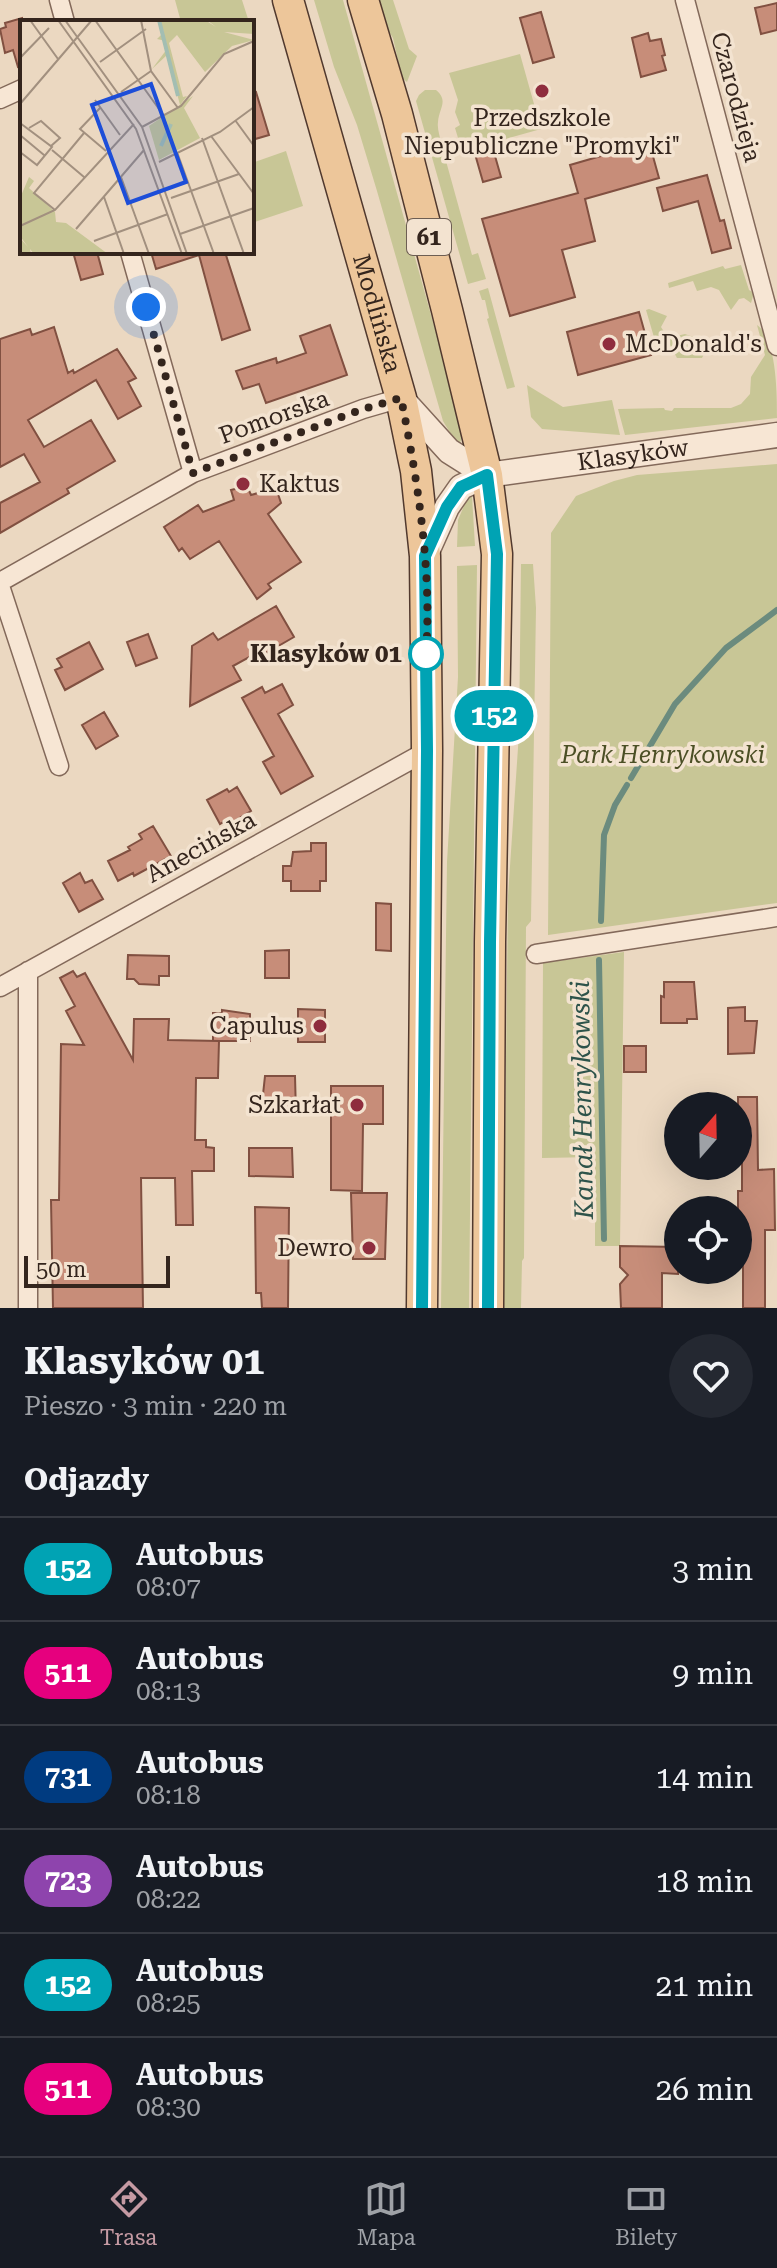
<!DOCTYPE html>
<html lang="pl">
<head>
<meta charset="utf-8">
<style>
  :root { --surface:#171b24; --page:#242831; --text:#f1f3f6; --muted:#9ea1a6; --line:#363941; --accent:#c59aa3 }
  body { margin:0; font-family:"Roboto Serif",serif; background:var(--page); color:var(--text); height:100vh; display:flex; flex-direction:column; font-size:30px; white-space:nowrap }
  * { box-sizing:border-box; margin:0 }
  p { font-size:26px; color:var(--muted) }
  .icon { flex:none; width:44px; height:44px; fill:none; stroke:currentColor; stroke-width:2; stroke-linecap:round; stroke-linejoin:round }
  .map { position:relative; height:1308px; overflow:hidden }
  .details { display:flex; flex-direction:column; background:var(--surface); flex:1 }
  .details>* { flex:none }
  .badge { padding:0 16px; border-radius:26px; font-size:28px; line-height:52px }
  .needle { width:52px; rotate:20deg }
  .buttons { position:absolute; left:664px; top:1092px; display:grid; gap:16px }
  .buttons a { display:grid; place-items:center; width:88px; height:88px; border-radius:50%; background:var(--surface); box-shadow:0 8px 32px #0002; font-size:40px }
  .scale { position:absolute; left:24px; bottom:20px; width:146px; box-sizing:border-box; padding-left:8px; border:4px solid #34251d; border-top:0; font-size:22px; line-height:28px; white-space:nowrap; color:#34251d; -webkit-text-stroke:6px #f3e3d0; paint-order:stroke }
  .you { position:absolute; width:40px; height:40px; margin:-20px; border:6px solid #fff; border-radius:50%; background:#1a73e8; box-shadow:0 0 0 12px #1a73e833 }
  .map>.badge { position:absolute; translate:-50% -50%; box-shadow:0 0 0 4px #fff }
  h2 { padding:0 24px; font-size:30px; line-height:72px }
  .round { display:grid; place-items:center; flex:none; width:84px; height:84px; border-radius:42px; background:var(--page) }
  .head { display:flex; align-items:center; justify-content:space-between; height:136px; padding:0 24px }
  h1 { font-size:38px; font-weight:700; line-height:60px }
  ul { padding:0; list-style:none }
  li { display:flex; align-items:center; gap:24px; height:104px; padding:0 24px; border-top:2px solid var(--line) }
  li div { flex:1 }
  li b { display:block; font-size:30px }
  li em { font-style:normal }
  li .badge { min-width:88px; font-weight:700; text-align:center }
  .menu { display:flex; justify-content:space-around; align-items:center; height:112px; border-top:2px solid var(--line); background:var(--surface); font-size:22px; color:var(--muted) }
  .menu a { display:grid; justify-items:center; gap:4px }
  .menu .active { color:var(--accent) }
  .map>svg:first-child { display:block }
</style>
</head>
<body>
<div class="map">
<svg width="777" height="1308" viewBox="0 0 777 1308">
  <rect width="100%" height="100%" fill="#ebd8c1"/>
  <path fill="#c8c696" d="M175,0H242L249,22H181Z
    M314,0H343L445,365L462,437L460,443L455,441L443,421L377,191L357,125L334,67Z
    M378,0H393L409,49L417,56L407,82L402,78L393,38L386,27Z
    M520,54L541,129L462,151L455,128L460,125L455,112L458,100L449,73Z
    M425,90H436C449,101 439,108 438,122C437,129 440,136 441,143L472,255L478,253L486,279L468,284L416,101L419,95Z
    M286,151L303,206L252,223V163Z
    M741,265L749,290L754,293L751,303L744,298L739,299L731,310L719,290L711,287L697,291L693,281L669,288L668,283L723,266L725,269Z
    M488,288L515,387L507,389L487,319L489,318L485,300H482L479,291Z
    M649,309L667,316L661,327L668,338L685,334L707,342L717,339L718,346L707,348L702,358H677L670,345L656,344L646,310Z
    M757,325C777,339 777,394 777,418L625,435L618,409L664,408L665,410L672,411L674,408H731L741,404L750,394L751,377L765,355Z
    M527,385L563,407L612,400L620,435L542,429L531,417Z
    M777,464V903L548,935L551,533L576,496L614,481L637,475Z
    M469,494L472,496L475,546L457,547L458,520Z
    M521,564H533L536,608L531,921L526,927L524,1258L522,1261L521,1308H503L508,896L519,733Z
    M477,565L469,1308H441L447,862L458,677L457,566Z
    M624,952L620,1246H595V1157L542,1158L543,963Z"/>
  <g fill="none" stroke-linecap="round" stroke-linejoin="round">
    <path stroke="#6b8b7e" stroke-width="6" d="M631,778L675,704L726,648L777,610
      M601,921L604,835L615,805L627,785
      M599,960L604,1239"/>
  </g>
  <path fill="#c78d79" stroke="#815041" stroke-width="2" d="M777,3V30L761,34L755,8Z
    M541,12L554,57L533,63L520,18Z
    M22,18V66L18,67L13,50L5,53L0,29L6,27L5,23Z
    M648,33L650,41L661,39L665,55L662,56L666,70L641,77L632,38Z
    M256,92L269,135L252,140V93Z
    M649,142L659,178L585,199L595,241L562,250L575,297L510,316L482,219L578,193L570,165Z
    M493,149L501,177L483,182L475,154Z
    M707,175L720,221L724,220L731,248L712,253L698,201L663,211L657,188Z
    M73,252H97L103,274L81,280Z
    M151,252H225L250,330L222,340L199,255L156,269Z
    M639,312L651,355L578,375L567,332Z
    M330,325L347,375L266,403L259,384L243,389L236,371L276,358L277,363L306,353L300,336Z
    M54,327L68,373L73,370L74,373L117,349L136,378L128,382L141,406L118,419L96,380L28,420L44,447L91,420L115,461L67,489L69,493L0,533V503L40,482L24,454L0,467V339L30,329L32,335Z
    M247,486L251,495L276,488L281,503L268,514L301,562L268,584L271,588L257,599L219,541L190,559L182,548L179,551L164,527L198,505L203,512L234,500L231,490Z
    M276,606L294,637L266,653L264,649L233,666L241,680L190,706L192,646L213,633L218,640Z
    M148,634L157,658L136,666L127,642Z
    M89,642L103,669L65,690L55,670L62,667L57,659Z
    M282,684L293,705L278,714L313,776L281,794L263,762L274,756L242,698L262,687L265,693Z
    M104,712L118,736L96,749L82,725Z
    M237,787L251,811L231,823L228,819L220,824L207,800L227,789L229,792Z
    M153,826L171,856L134,876L133,873L118,881L108,861L130,850L128,847L142,839L139,834Z
    M311,843H326V881H320V891H291V881H283V866H291L293,852L311,851Z
    M80,873L85,883L92,880L103,899L79,912L63,883Z
    M376,903L391,904V951L376,950Z
    M289,950V978H265V951Z
    M128,955L169,956V976H159V985L139,984L134,979H127Z
    M73,971L77,977L85,973L133,1060L134,1019H169L168,1040L219,1041L218,1078H196L195,1140H206V1147L214,1148V1171H192L193,1225H176L175,1178H141L143,1308H53L51,1200H59L61,1044L84,1045L66,1011L75,1006L60,978Z
    M664,982H694L697,1019H687V1023H661V996L664,997Z
    M745,1007V1021H757L754,1053L728,1054V1008Z
    M298,1009L325,1010V1042H298Z
    M222,1010L250,1014V1041H213V1013H222Z
    M624,1046H646V1072H624Z
    M265,1076H295L296,1114L261,1113Z
    M331,1086H383V1124H363L362,1191L331,1190Z
    M738,1097H757L758,1170L774,1169L775,1230H765V1308H743V1265H738V1191H742V1149H738Z
    M249,1148H292L293,1177L249,1176Z
    M351,1193H387L385,1259H353Z
    M255,1207L289,1208L288,1308H262L261,1293H256Z
    M620,1246L678,1247V1274L662,1273V1308H621L620,1284L628,1275L620,1267Z"/>
  <g fill="none" stroke-linecap="round" stroke-linejoin="round">
    <g stroke="#83695a" stroke-width="21">
      <path id="minor" d="M59,0L65,22
        M685,0L777,346
        M0,99L22,89
        M130,252L193,473
        M0,582L193,473L363,409L401,398
        M0,586L59,766
        M536,954L777,917
        M28,971V1308
        M0,987L427,751"/>
    </g>
    <g stroke="#83695a" stroke-width="27">
      <g id="tertiary">
        <path d="M401,398L449,451L487,475"/>
        <path id="s1" d="M425,556L447,507L461,487L487,475L777,435"/>
      </g>
    </g>
    <g stroke="#51392e" stroke-width="33">
      <g id="primary">
        <path id="s2" d="M288,0L401,398L416,471L425,556L427,751L422,1308"/>
        <path d="M363,0L397,114L447,310L487,475L497,554L490,942L488,1308"/>
      </g>
    </g>
    <use href="#minor" stroke="#f7e6d4" stroke-width="18"/>
    <use href="#tertiary" stroke="#f7e6d4" stroke-width="24"/>
    <use href="#primary" stroke="#edc69a" stroke-width="30"/>
  </g>
  <g fill="none" stroke-linecap="round" stroke-linejoin="round">
    <g stroke="#fff" stroke-width="18">
      <path id="line" d="M422,1308L427,751L425,556L447,507L461,487L487,475L497,554L490,942L488,1308"/>
    </g>
    <use href="#line" stroke="#00a3b4" stroke-width="12"/>
    <path stroke="#34251d" stroke-width="8" stroke-dasharray="0 14.4" d="M146,307L193,473L363,409L401,398C418,482 432,571 426,654"/>
  </g>
  <g fill="#8f2d3e" stroke="#f3e3d0" stroke-width="3">
    <circle cx="542" cy="91" r="8"/>
    <circle cx="609" cy="344" r="8"/>
    <circle cx="243" cy="484" r="8"/>
    <circle cx="320" cy="1026" r="8"/>
    <circle cx="357" cy="1105" r="8"/>
    <circle cx="369" cy="1248" r="8"/>
  </g>
  <circle fill="#fff" stroke="#00a3b4" stroke-width="4" cx="426" cy="654" r="16"/>
  <g text-anchor="middle" stroke-width="7" stroke-linejoin="round" paint-order="stroke">
    <rect fill="#f3e3d0" stroke="#6d5e53" stroke-width="2" x="407" y="219" width="44" height="36" rx="6"/>
    <g font-size="22" font-weight="bold" fill="#34251d">
      <text x="429" y="245">61</text>
    </g>
    <g font-size="24" fill="#34251d" stroke="#f3e3d0">
      <text transform="translate(736 97) rotate(75)" y="8">Czarodzieja</text>
      <text dy="8" stroke="none"><textPath href="#s2" startOffset="326">Modlińska</textPath></text>
      <text transform="translate(274 417) rotate(-20)" y="8">Pomorska</text>
      <text dy="8" stroke="none"><textPath href="#s1" startOffset="254">Klasyków</textPath></text>
      <text transform="translate(201 847) rotate(-29)" y="8">Anecińska</text>
    </g>
    <g font-size="24" fill="#34251d" stroke="#f3e3d0" text-anchor="end">
      <text x="542" y="126" text-anchor="middle">Przedszkole<tspan x="542" dy="28">Niepubliczne "Promyki"</tspan></text>
      <text x="625" y="352" text-anchor="start">McDonald's</text>
      <text x="259" y="492" text-anchor="start">Kaktus</text>
      <text x="304" y="1034">Capulus</text>
      <text x="341" y="1113">Szkarłat</text>
      <text x="353" y="1256">Dewro</text>
    </g>
    <g font-size="24" font-weight="bold" fill="#34251d" stroke="#f3e3d0" text-anchor="end">
      <text x="402" y="662">Klasyków 01</text>
    </g>
    <g font-size="24" font-style="italic" fill="#4b4f25" stroke="#f3e3d0">
      <text x="663" y="763">Park Henrykowski</text>
    </g>
    <g font-size="26" font-style="italic" fill="#2d534a" stroke="#f3e3d0">
      <text transform="translate(582 1100) rotate(-91)" y="9">Kanał Henrykowski</text>
    </g>
  </g>
  <g transform="translate(20 20)">
    <rect width="234" height="234" fill="#ebd8c1"/>
    <path d="M138,0H185L196,7L187,0H234V14L204,12L234,20L212,26L185,52L157,15L149,23L163,77L167,76L160,85L147,35L132,49L147,29L146,21L137,19L144,12ZM173,76L164,88L180,118L139,140L129,106ZM9,157L14,161L9,168L35,192L36,202L46,203L88,234H14L10,229L11,234H0V218L8,227L0,216V178Z" fill="#c8c696"/>
    <path fill="none" stroke="#a3beb2" stroke-width="4" d="M139,0L158,76M141,126L151,104"/>
    <path fill="none" stroke="#a2907f" stroke-width="2" d="M10,0L38,39M38,0L116,109L162,234M45,0L122,107L167,234M75,0L144,96M121,0L131,51L158,88M0,38L29,8M80,42L126,9M101,72L131,51M75,80L100,115M0,84L72,0M80,88L60,109L86,131M215,100L234,126M0,103L32,127L17,145L0,132M122,107L161,86L204,34L234,21M9,108L21,101L40,118L31,126M0,115L24,135M191,116L234,174M182,118L224,234M32,130L64,157M157,132L194,234M139,142L200,112L234,87M101,157L129,234M84,177L104,234M151,178L219,154M35,190L14,173L64,113M0,206L35,190L114,104M56,209L124,130M160,214L234,188M74,221L148,194"/>
    <path fill="#1d4ed8" fill-opacity="0.15" stroke="#1d4ed8" stroke-width="4" d="M131,64L166,162L108,183L72,85Z"/>
    <rect width="234" height="234" fill="none" stroke="#34251d" stroke-width="4"/>
  </g>
</svg>
<div class="buttons">
<a><svg class="needle" viewBox="-14 -14 28 28"><path d="M0-13l5 13h-10z" fill="#e53935"/><path d="M0 13l5-13h-10z" fill="#9ea1a6"/></svg></a>
<a><svg class="icon" aria-label="locate" viewBox="0 0 24 24"><circle cx="12" cy="12" r="6"/><path d="M12 2v4M12 18v4M2 12h4M18 12h4"/></svg></a>
</div>
<div class="scale">50 m</div>
<div class="you" style="left:146px;top:307px"></div>
<b class="badge" style="left:494px;top:716px;background:#00a3b4;color:#fff">152</b>
</div>
<section class="details">
<div class="head"><div><h1>Klasyków 01</h1><p>Pieszo · 3 min · 220 m</p></div><a class="round"><svg class="icon" aria-label="heart" viewBox="0 0 24 24"><path d="M12 20l-8-8c-3-5 5-10 8-4 3-6 11-1 8 4z"/></svg></a></div>
<h2>Odjazdy</h2>
<ul>
<li><span class="badge" style="background:#00a3b4;color:#fff">152</span><div><b>Autobus</b><p>08:07</p></div><em>3 min</em></li>
<li><span class="badge" style="background:#e6007e;color:#fff">511</span><div><b>Autobus</b><p>08:13</p></div><em>9 min</em></li>
<li><span class="badge" style="background:#003b80;color:#fff">731</span><div><b>Autobus</b><p>08:18</p></div><em>14 min</em></li>
<li><span class="badge" style="background:#8e44ad;color:#fff">723</span><div><b>Autobus</b><p>08:22</p></div><em>18 min</em></li>
<li><span class="badge" style="background:#00a3b4;color:#fff">152</span><div><b>Autobus</b><p>08:25</p></div><em>21 min</em></li>
<li><span class="badge" style="background:#e6007e;color:#fff">511</span><div><b>Autobus</b><p>08:30</p></div><em>26 min</em></li>
</ul>
</section>
<nav class="menu">
<a class="active"><svg class="icon" aria-label="directions" viewBox="0 0 24 24"><path d="M12 3l9 9-9 9-9-9zM9 14v-3h6M13 9l2 2-2 2"/></svg>Trasa</a>
<a><svg class="icon" aria-label="map" viewBox="0 0 24 24"><path d="M3 6l6-2 6 2 6-2v14l-6 2-6-2-6 2zM9 4v14M15 6v14"/></svg>Mapa</a>
<a><svg class="icon" aria-label="tickets" viewBox="0 0 24 24"><path d="M3 7h18v10H3zM15 7v10"/></svg>Bilety</a>
</nav>
</body>
</html>
